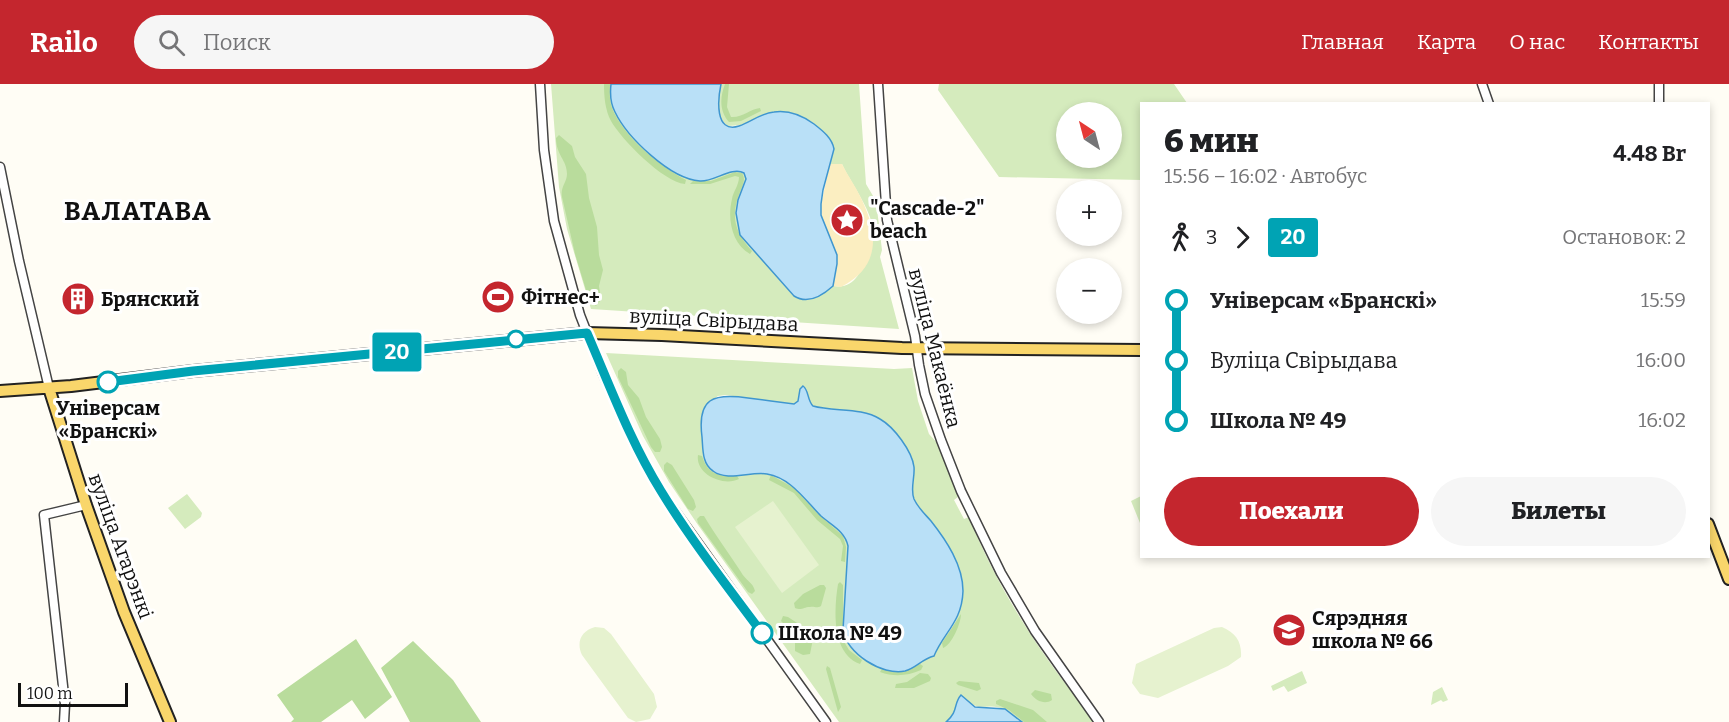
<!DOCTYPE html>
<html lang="ru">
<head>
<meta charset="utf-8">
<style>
  :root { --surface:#fff; --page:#f6f6f6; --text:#202124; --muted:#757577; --accent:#c4262e }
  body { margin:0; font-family:Bitter,serif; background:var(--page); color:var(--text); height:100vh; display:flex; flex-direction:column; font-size:22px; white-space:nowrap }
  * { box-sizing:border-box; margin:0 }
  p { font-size:20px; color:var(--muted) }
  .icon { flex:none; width:33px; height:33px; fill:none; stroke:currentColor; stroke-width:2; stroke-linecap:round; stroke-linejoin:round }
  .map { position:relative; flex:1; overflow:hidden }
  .side { position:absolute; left:1140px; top:18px; width:570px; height:456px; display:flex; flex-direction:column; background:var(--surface); border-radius:0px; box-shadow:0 3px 9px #0003 }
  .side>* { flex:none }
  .badge { padding:0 12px; border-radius:4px; font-size:21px; line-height:39px }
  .needle { width:39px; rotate:324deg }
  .tools { position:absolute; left:1056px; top:18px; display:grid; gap:12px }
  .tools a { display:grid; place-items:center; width:66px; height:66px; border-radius:50%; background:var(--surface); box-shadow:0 3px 9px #0003; font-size:30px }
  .scale { position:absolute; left:18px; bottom:15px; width:110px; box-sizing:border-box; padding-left:6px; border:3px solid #111; border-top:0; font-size:16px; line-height:21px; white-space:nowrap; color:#111; -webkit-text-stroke:4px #fff; paint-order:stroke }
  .map>.badge { position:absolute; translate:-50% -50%; box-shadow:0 0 0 3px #fff }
  .legs { display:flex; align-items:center; gap:9px; height:66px; padding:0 24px; font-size:20px }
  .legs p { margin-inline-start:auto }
  .head { display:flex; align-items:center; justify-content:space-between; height:102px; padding:0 24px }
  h1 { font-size:33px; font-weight:800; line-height:45px }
  .cta { display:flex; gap:12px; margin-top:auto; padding:12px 24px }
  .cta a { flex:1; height:69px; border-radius:36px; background:var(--accent); color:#fff; font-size:24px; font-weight:800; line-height:69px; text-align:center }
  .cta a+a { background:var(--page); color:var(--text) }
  ul { padding:0 24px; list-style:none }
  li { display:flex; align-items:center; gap:21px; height:60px; font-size:22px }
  li i { display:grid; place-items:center; width:9px; height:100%; margin:0 8px; background:currentColor }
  li i::after { content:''; width:15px; height:15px; margin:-8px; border:4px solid; border-radius:50%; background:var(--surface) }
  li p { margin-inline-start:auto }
  li:first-child i { background:linear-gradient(#0000 50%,currentColor 0) }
  li:last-child i { background:linear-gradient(currentColor 50%,#0000 0) }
  header { display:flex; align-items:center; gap:36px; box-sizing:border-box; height:84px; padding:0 30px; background:var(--accent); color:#fff }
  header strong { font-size:28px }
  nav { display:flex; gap:33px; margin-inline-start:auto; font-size:21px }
  .search { width:420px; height:54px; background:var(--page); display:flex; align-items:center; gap:15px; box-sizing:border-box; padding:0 21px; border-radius:33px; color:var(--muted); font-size:22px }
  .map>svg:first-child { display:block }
</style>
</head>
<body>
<header>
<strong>Railo</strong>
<div class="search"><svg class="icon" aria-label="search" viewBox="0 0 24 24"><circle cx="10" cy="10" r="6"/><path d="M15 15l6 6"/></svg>Поиск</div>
<nav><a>Главная</a><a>Карта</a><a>О нас</a><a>Контакты</a></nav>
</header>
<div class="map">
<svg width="1729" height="638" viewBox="0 0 1729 638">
  <rect width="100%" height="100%" fill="#fffdf5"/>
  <path fill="#d5ebbd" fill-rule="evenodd" d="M551,0H611V17L618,33L648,68L673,88L740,87L744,89L746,95L736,129L740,151L797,214L819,212L833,202C859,206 863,181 868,162C869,156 872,149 872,143C872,127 849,96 842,80H830L834,65L830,56L813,40L768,29L741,41L728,42C715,33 719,14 721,0H859L866,100L876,117L882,166L880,173L899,245L591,225L567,145L559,103Z
    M939,0H1174L1187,19L1142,20L1141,96L999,93L938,6ZM1066,28H1112V74H1066Z
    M606,269L894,285L912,284L918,317L929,350L940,362L958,413L954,416L964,435L969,433C999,508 1044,576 1096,638H1022C1016,633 1009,626 1001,624C981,619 980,630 961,611C953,620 959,627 946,638H839L698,441L669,398L643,352ZM800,304H806L809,318L813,322C833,328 863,324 880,335C895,344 914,369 914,387C914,396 911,406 914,414C917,423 924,429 930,436C947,457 966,486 962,515C961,526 956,539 949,548C943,557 937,560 935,571C930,573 926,573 921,576C916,579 912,584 906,586C883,593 846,569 843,546L848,462C845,448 831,441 821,432C811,422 803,410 792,402C772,387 730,382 704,376L701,343L708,319L718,312L725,311L794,320L798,317Z
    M187,410L202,429L201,433L185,445L168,424Z
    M1141,412V438L1140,439L1131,417Z
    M1302,587L1307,599L1288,608L1284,602L1273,607L1271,602Z
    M1442,603L1448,616L1443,618L1441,616L1431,621L1433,608Z"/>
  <path fill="#b9dc9c" d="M604,0H610C610,8 609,16 612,24C623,52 659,82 686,96L685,100C663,98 621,55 611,37C605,26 604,12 604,0Z
    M725,0H729L727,23L731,33C742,34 750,25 760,24L761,27L741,37L729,38C719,27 720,13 725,0Z
    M559,51L572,62L575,73L586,90L589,114L597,143L599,171L603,186L599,202L601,216L596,222L589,216L575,170L562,113C560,103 567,98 567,90C567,76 556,71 556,54Z
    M735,88L742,89C746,96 743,100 740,108C730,133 735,148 752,167L750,170C732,160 727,135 732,115C733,108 739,101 739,93L735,92L710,100H690L693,97H711Z
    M621,284L626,288L628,301L639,314L646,333L660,355L662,363L660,368H655L651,363L618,293V287Z
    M698,371L702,372C708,391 719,392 737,392L739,395C723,403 695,390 698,371Z
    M667,378L672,381L694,416L696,423L693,427L688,425L664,387V381Z
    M771,391L794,404L818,430L843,452L846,463L845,478L841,477L843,462L840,455L817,436L794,409L769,396Z
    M700,432H704C715,451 729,469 741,488C745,496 753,498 755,507L752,510L748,508L698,439L697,435Z
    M840,498L843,501V556L849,566L862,576L860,580C831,569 834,525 838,500Z
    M820,501H824L826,504L821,522C816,525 815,522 810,523C803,523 802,527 795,524L794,519L803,510Z
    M961,530C961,539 952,561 943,564L942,559Z
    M783,532L788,533L814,550L810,570L803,571L795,567V559L798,557L804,558L806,554L803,550L790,546L781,537Z
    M356,555L392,613L365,635L352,616L321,638H291L294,635L277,611Z
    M413,557L453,596L481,638H410L381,584Z
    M920,580L923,582L921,586C907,592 894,593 880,588L882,585L904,588Z
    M827,582L830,584L841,623L838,628L826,585Z
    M920,589L928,590L931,594L930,597L914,604H895L896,600L907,598Z
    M959,597L979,599L981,605L977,607L958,601L956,599Z
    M1035,606L1051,610L1052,616C1045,621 1036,617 1031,610Z
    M1000,615L1033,626L1047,638H1024L1009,626L996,620V617Z"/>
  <path fill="#fbeec1" d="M830,80H842C847,91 855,101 860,112C878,148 882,182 841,203L833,202L837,181V171L821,131V120Z"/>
  <path fill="#e6f2cf" d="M773,417L819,481L782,509L735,443Z
    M595,543L604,544L611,550L654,610L657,623L650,635L636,638L628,634L582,571C576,558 581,547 595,543Z
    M1222,543C1236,549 1242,558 1241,573L1228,582L1158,614L1140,610L1132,599L1136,580L1214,544Z"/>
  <path fill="#b9e0f7" stroke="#3f96cf" stroke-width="1.5" d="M611,0H721C718,14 714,50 739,42C751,38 761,29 774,28C788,26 803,32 814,40C823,47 832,54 834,65L823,106L821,120V131L837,171V180L833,202C822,212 808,221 794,212L740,151L736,129L738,116L746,95L744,89C732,82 714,98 700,97C670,95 627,53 615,28C610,19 610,9 611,0Z
    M803,302C809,306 807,316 813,322C834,328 861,323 880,335C894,343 912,367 914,383C915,394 910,405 914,415C918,424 925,430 931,437C946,456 963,481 963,507C962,538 944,548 934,572C922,575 916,584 905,587C882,592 846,569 843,546L848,462C845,447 831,441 821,432C805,416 791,394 767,390C751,387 727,398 713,387C702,380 703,365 702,353C697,314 713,309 748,314C763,316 779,318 794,320L798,317L800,305Z
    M961,611L975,623L1005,625L1022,638H946C959,627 953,620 961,611Z"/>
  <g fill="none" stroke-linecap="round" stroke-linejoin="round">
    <g stroke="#444" stroke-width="11">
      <path id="minor" d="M540,0L544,66L554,137L580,231L603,290L636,362L660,406L826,638
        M878,0L887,136L915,252L919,281L925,310L941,356L961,407L1001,489L1035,547L1099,638
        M1482,0L1489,20
        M1659,0V20
        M0,83L19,177L49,304
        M64,638L65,620L44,431L86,421"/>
    </g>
    <g stroke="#222" stroke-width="14">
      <path id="major" d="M49,304L86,421L124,528L170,638
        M0,307L71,302L193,287L587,249L662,251L902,264L1142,266
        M1708,440L1729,495"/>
    </g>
    <use href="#minor" stroke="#fff" stroke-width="8"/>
    <use href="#major" stroke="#f9d66b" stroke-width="10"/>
  </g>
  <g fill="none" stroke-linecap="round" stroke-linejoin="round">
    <g stroke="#fff" stroke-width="14">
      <path id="line-1" d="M108,298L193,287L587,249C610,302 630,357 661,407C691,456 727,502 762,549"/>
    </g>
    <use href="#line-1" stroke="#00a3b4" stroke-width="9"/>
  </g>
  <defs>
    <g id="sight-disc" transform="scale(1.725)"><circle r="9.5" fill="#c4262e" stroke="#fff"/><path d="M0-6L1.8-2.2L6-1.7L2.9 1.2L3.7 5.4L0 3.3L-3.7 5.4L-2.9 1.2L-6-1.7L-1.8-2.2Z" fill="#fff"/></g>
    <g id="stadium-disc" transform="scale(1.725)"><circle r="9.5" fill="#c4262e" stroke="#fff"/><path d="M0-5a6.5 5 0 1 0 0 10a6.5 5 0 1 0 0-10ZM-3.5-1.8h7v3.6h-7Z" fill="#fff"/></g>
    <g id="building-disc" transform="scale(1.725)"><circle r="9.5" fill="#c4262e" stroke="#fff"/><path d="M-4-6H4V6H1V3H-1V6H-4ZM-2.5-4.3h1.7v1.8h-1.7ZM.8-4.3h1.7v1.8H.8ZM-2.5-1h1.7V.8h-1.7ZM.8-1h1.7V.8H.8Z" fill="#fff"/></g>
    <g id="school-disc" transform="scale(1.725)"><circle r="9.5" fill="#c4262e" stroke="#fff"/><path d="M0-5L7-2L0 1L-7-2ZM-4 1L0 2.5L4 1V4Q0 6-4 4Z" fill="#fff"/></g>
  </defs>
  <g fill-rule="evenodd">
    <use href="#sight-disc" x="847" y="136"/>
    <use href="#stadium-disc" x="498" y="213"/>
    <use href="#building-disc" x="78" y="215"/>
    <use href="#school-disc" x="1289" y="546"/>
  </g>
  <g fill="#fff" stroke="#00a3b4" stroke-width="3">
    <circle cx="516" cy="255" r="8"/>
    <circle cx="108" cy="298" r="10"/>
    <circle cx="762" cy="549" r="10"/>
  </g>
  <g text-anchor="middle" stroke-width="6" stroke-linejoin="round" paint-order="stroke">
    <g font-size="20" font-weight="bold" fill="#111" stroke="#fff" text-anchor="start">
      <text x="870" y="131">"Cascade-2"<tspan x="870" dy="23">beach</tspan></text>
      <text x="521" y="220">Фітнес+</text>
      <text x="101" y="222">Брянский</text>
      <text x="1312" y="541">Сярэдняя<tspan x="1312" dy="23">школа № 66</tspan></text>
    </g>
    <g font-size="20" fill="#111" stroke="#fff">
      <text transform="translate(714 236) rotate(3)" y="7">вуліца Свірыдава</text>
      <text transform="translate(935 264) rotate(76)" y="7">вуліца Макаёнка</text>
      <text transform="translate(121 462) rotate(70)" y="7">вуліца Агарэнкі</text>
    </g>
    <g font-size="20" font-weight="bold" fill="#111" stroke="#fff">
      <text x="108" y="331">Універсам<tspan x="108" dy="23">«Бранскі»</tspan></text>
      <text x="778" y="556" text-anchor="start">Школа № 49</text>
    </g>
    <g font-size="26" font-weight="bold" letter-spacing="1.5" fill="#111" stroke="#fff">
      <text x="138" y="136">ВАЛАТАВА</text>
    </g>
  </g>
</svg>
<div class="tools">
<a><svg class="needle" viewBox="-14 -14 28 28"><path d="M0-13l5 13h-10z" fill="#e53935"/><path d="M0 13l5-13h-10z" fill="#757577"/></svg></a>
<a>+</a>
<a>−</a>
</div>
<div class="scale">100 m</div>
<b class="badge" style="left:397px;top:268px;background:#00a3b4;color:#fff">20</b>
<section class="side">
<div class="head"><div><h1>6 мин</h1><p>15:56 – 16:02 · Автобус</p></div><b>4.48 Br</b></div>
<div class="legs"><svg class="icon" aria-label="walk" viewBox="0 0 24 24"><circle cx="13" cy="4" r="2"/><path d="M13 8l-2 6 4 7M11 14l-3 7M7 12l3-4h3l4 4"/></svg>3<svg class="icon" aria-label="forward" viewBox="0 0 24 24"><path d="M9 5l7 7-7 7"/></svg><b class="badge" style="background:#00a3b4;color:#fff">20</b><p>Остановок: 2</p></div>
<ul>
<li><i style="color:#00a3b4"></i><b>Універсам «Бранскі»</b><p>15:59</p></li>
<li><i style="color:#00a3b4"></i><span>Вуліца Свірыдава</span><p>16:00</p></li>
<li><i style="color:#00a3b4"></i><b>Школа № 49</b><p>16:02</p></li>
</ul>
<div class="cta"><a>Поехали</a><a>Билеты</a></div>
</section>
</div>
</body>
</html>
